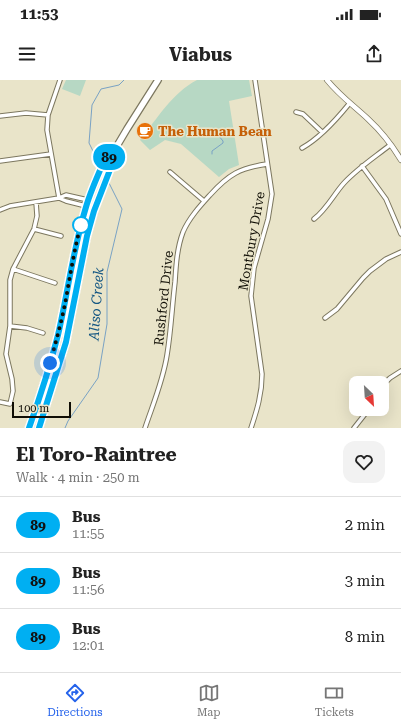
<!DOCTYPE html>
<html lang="en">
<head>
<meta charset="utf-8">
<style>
  :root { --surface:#fff; --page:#f2f2f2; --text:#222; --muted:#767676; --line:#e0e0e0; --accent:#2563eb }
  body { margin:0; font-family:"Roboto Serif",serif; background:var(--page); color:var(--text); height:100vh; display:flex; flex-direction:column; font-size:15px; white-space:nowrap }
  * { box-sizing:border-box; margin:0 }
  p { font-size:13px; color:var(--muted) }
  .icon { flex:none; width:22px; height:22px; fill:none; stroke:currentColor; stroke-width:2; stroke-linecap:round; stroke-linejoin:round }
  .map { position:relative; height:348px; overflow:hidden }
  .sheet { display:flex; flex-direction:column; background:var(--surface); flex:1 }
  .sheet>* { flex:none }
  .badge { padding:0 8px; border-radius:13px; font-size:14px; line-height:26px }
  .needle { width:26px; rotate:155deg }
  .tools { position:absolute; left:349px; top:296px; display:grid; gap:8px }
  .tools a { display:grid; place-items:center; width:40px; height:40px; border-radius:8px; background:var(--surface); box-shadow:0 4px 16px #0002; font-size:20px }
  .scale { position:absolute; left:12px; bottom:10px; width:59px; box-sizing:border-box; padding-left:4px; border:2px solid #100e05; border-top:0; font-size:11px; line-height:14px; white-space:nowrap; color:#100e05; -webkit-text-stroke:3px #e9e4c9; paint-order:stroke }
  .you { position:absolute; width:20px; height:20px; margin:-10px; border:3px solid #fff; border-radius:50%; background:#1a73e8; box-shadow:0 0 0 6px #1a73e833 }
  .map>.badge { position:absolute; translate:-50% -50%; box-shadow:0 0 0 2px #fff }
  .round { display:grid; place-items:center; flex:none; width:42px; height:42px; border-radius:12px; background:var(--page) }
  .head { display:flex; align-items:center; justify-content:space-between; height:68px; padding:0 16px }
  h1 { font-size:19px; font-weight:700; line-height:30px }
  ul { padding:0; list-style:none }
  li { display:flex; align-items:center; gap:12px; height:56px; padding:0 16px; border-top:1px solid var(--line) }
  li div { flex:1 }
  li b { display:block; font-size:15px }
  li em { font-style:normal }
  li .badge { min-width:44px; font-weight:700; text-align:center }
  .status { display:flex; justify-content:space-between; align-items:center; height:28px; padding:0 20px; background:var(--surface); direction:ltr }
  .status svg { height:11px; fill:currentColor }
  header { display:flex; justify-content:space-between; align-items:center; height:52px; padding:0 16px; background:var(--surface); font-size:18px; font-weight:700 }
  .dock { display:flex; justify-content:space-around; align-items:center; height:56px; border-top:1px solid var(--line); background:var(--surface); font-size:11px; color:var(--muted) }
  .dock a { display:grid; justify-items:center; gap:2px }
  .dock .on { color:var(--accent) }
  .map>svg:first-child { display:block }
</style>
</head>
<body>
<div class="status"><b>11:53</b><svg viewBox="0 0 49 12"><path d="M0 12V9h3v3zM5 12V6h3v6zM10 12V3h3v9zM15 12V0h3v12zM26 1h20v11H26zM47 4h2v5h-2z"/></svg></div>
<header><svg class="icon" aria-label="menu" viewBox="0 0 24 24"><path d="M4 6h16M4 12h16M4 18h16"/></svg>Viabus<svg class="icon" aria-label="share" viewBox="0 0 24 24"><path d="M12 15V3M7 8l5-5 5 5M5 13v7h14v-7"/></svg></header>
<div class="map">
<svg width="401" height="348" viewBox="0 0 401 348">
  <rect width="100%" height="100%" fill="#e9e4c9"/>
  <path fill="#b7d8c4" d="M66,0H86L80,16L62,9Z
    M197,0H249L252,16L229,21L239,85L229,89L219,97L181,64L165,60L150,70L140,60C157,39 172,13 197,0Z"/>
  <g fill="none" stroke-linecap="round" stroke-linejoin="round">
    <path stroke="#79a2c4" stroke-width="1" d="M208,50L213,49L223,61V63L212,71V74
      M100,85L89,63L92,25L101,9L119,5L124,0
      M102,90L105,96
      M65,348L68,341L98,298L107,244V192L122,129L108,101"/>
    <g stroke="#7c775f" stroke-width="5.5">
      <path id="minor" d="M296,32L303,34L322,52
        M0,36L26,33L48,35
        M302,68C320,58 336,40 349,24
        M0,81L51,74
        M362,86L386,119L401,154
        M170,92L204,121
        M59,118L47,50L48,35L60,0
        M59,118L66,121L86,126
        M0,130L10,126L59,118L66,115L88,120
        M314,139C327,129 334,114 344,103C358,88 375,77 390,65
        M34,149L61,156
        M13,189L55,203
        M325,238L337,229L363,198L370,191L386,179L401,172
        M10,246L27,248L43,253
        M382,306L390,298L401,291
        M0,322L10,324L13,311L12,299L6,274L10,246V200L13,189L34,149L37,136L36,122
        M145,348C153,324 163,301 167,275C171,251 172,227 175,202C176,185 177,168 183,152C189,138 200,126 210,115C229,94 240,88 267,84
        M251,348C257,330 262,314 262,294L251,216L254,188L268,139L272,114L255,0
        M354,348L369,329"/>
    </g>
    <g stroke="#7c775f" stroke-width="6">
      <path id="tertiary" d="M327,0C339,15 354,26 368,39C381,51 392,65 401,80"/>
    </g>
    <g stroke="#7c775f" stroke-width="8">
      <path id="primary" d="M29,348C40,317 50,286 58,255C68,212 73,169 86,127C91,110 98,95 105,79L111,76L127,49L158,0
        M39,348L66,262L87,156L94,131L113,82L111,76"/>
    </g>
    <use href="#minor" stroke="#fff" stroke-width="3.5"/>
    <use href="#tertiary" stroke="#fff" stroke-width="4.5"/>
    <use href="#primary" stroke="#fff" stroke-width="5.5"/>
  </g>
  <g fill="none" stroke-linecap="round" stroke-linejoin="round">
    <g stroke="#fff" stroke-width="9">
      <path id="line" d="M29,348C40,317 50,286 58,255C68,212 73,169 86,127C91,110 98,95 105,79L111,76L113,82L94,131L87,156L66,262L39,348"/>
    </g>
    <use href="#line" stroke="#00aff2" stroke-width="6"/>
    <path stroke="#100e05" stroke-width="4" stroke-dasharray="0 7.2" d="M50,283C57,258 64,233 68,207C72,185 76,162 82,140L81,145"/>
  </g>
  <defs>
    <g id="cafe-disc" transform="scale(0.9)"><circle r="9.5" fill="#e8710a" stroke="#e9e4c9"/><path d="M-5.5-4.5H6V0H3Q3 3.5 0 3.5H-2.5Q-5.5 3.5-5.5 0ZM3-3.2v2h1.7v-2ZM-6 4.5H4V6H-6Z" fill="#fff"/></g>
  </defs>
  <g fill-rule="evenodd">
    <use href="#cafe-disc" x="145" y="51"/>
  </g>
  <circle fill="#fff" stroke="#00aff2" stroke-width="2" cx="81" cy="145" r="8"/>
  <g text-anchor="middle" stroke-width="3" stroke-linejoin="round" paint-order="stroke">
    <g font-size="13" font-weight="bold" fill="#c56008" stroke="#e9e4c9" text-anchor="start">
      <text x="158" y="56">The Human Bean</text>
    </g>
    <g font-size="13" fill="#100e05" stroke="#e9e4c9">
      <text transform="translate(251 161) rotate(-80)" y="5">Montbury Drive</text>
      <text transform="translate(163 218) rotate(-84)" y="5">Rushford Drive</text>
    </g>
    <g font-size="14" font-style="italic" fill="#155783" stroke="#e9e4c9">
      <text transform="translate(96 224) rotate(-86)" y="5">Aliso Creek</text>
    </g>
  </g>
</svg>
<div class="tools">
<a><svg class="needle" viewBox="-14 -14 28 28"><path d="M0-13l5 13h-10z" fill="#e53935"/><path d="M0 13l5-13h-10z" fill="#767676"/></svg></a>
</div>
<div class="scale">100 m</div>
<div class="you" style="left:50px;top:283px"></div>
<b class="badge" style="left:109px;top:77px;background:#00aff2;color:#111">89</b>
</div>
<section class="sheet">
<div class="head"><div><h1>El Toro-Raintree</h1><p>Walk · 4 min · 250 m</p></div><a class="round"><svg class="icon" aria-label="heart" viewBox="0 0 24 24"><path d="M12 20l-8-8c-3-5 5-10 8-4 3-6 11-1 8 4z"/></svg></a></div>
<ul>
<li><span class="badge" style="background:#00aff2;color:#111">89</span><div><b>Bus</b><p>11:55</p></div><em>2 min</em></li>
<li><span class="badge" style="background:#00aff2;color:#111">89</span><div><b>Bus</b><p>11:56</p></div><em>3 min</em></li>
<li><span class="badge" style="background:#00aff2;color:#111">89</span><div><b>Bus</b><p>12:01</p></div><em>8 min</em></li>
</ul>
</section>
<nav class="dock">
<a class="on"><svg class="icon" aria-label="directions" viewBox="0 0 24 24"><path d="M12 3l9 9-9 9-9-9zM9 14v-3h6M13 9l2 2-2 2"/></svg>Directions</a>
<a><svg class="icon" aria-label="map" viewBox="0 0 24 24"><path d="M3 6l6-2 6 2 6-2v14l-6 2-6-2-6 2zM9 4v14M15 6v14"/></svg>Map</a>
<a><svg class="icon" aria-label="tickets" viewBox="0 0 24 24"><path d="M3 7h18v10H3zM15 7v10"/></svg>Tickets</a>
</nav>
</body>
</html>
